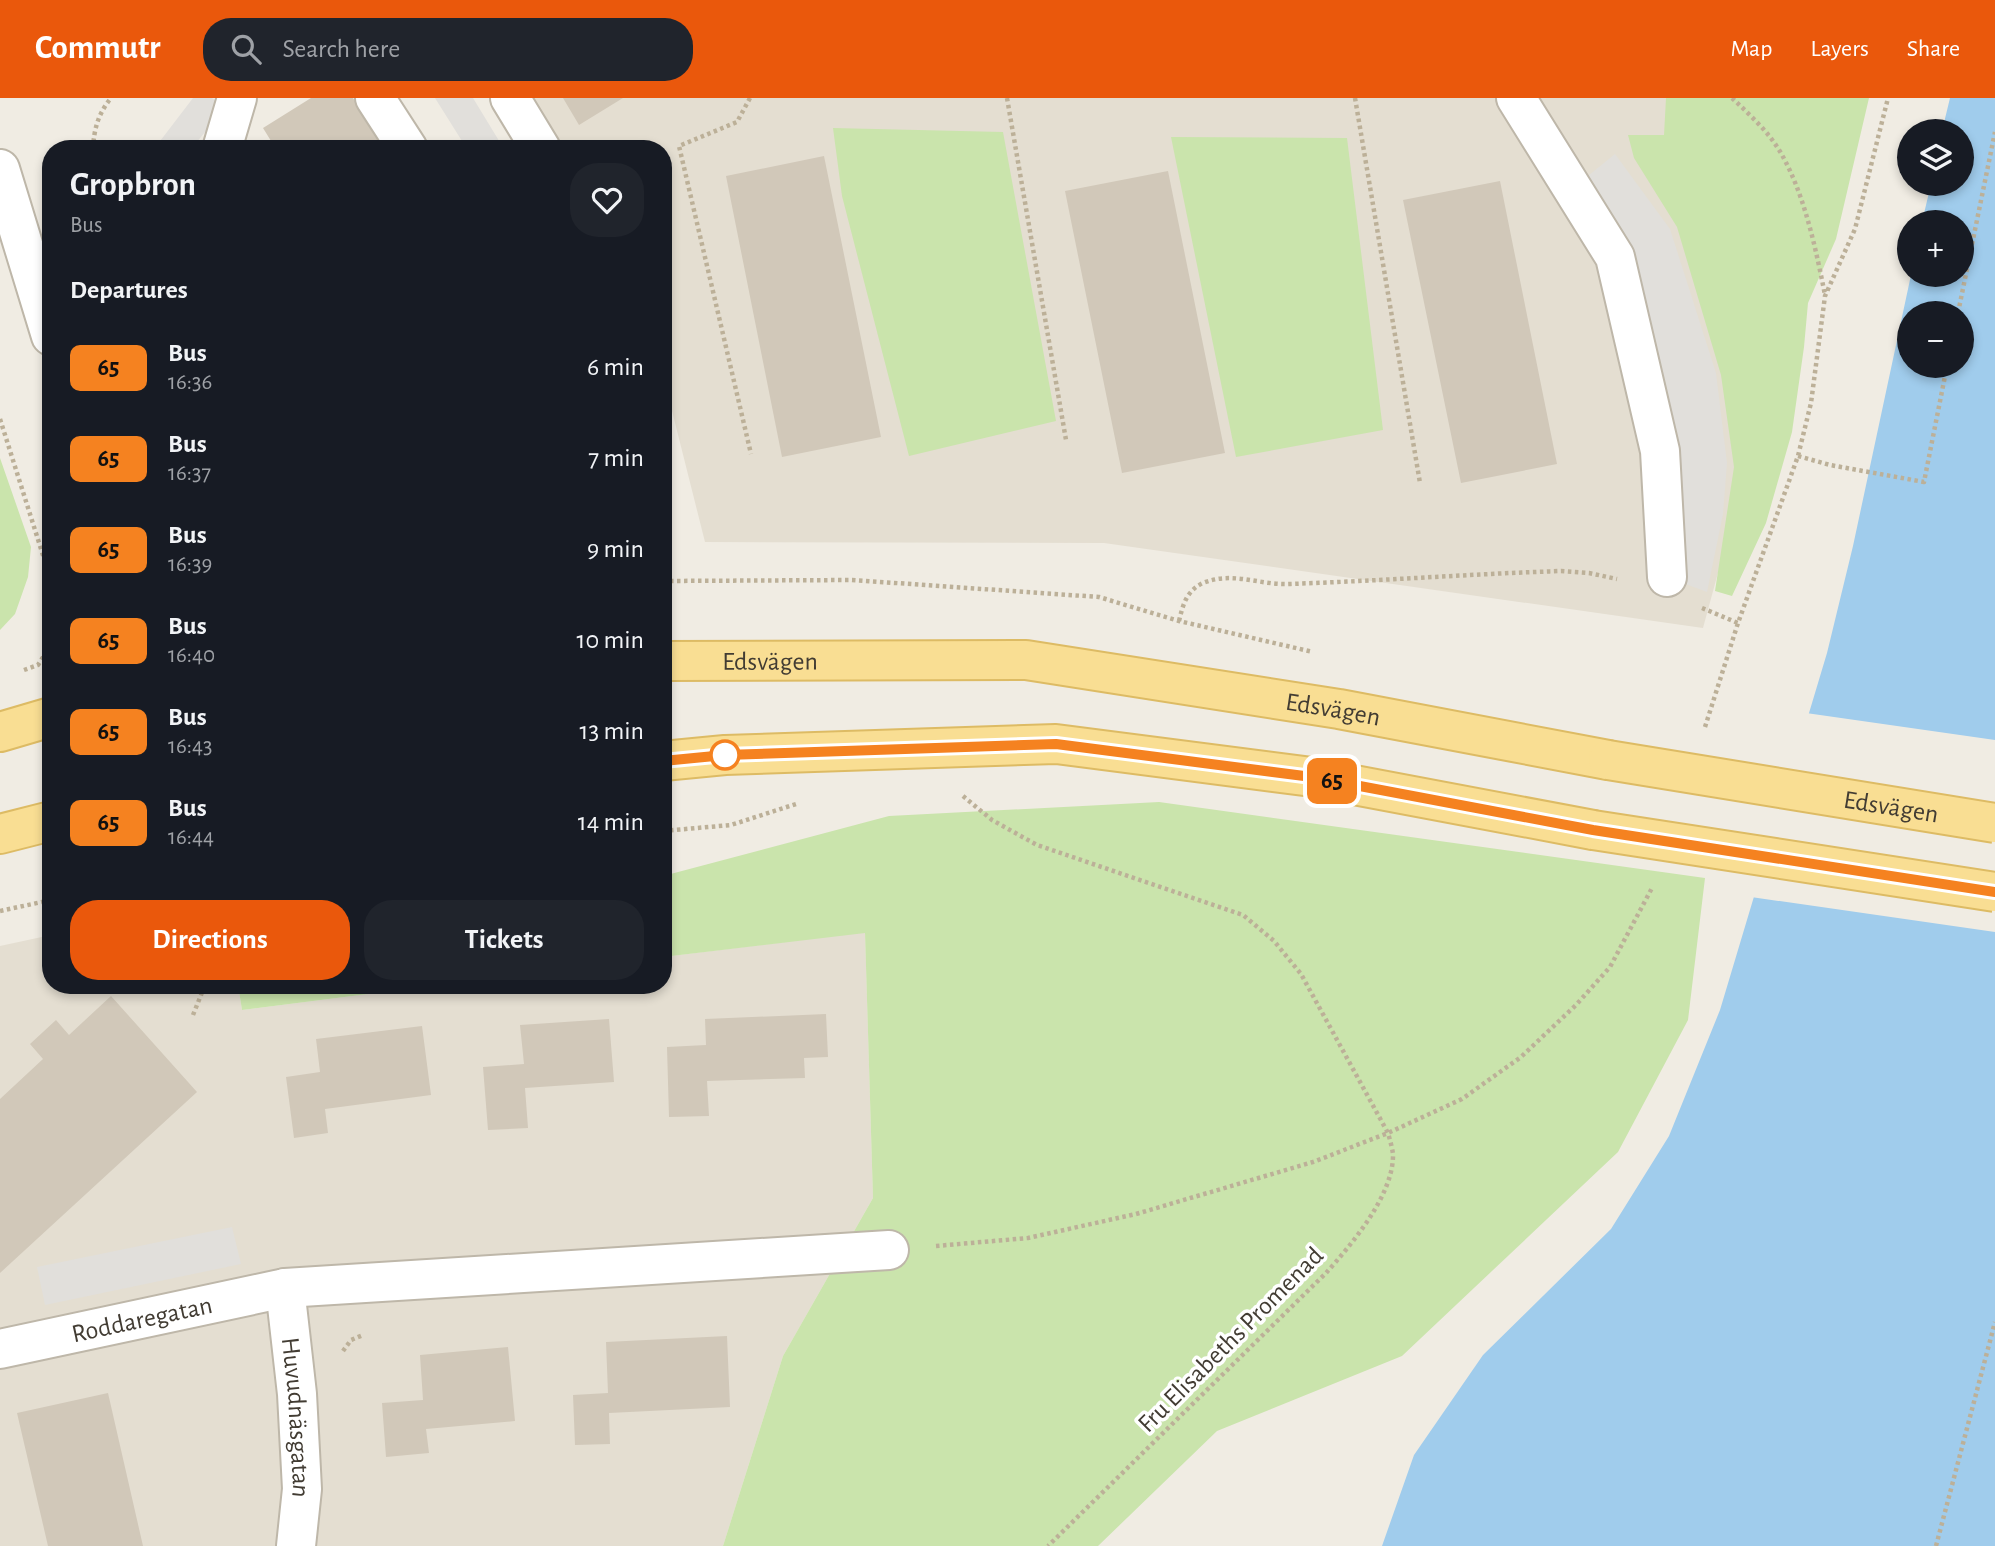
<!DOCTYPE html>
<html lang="en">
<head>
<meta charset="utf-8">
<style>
  :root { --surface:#171b24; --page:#20242c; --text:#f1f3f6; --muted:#9ea1a6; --accent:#ea580c }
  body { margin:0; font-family:"Alegreya Sans",sans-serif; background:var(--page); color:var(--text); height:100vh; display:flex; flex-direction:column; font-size:26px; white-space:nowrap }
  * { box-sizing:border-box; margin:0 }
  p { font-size:23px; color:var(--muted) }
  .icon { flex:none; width:38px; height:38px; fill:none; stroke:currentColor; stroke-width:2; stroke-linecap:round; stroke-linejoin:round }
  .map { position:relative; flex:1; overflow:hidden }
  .details { position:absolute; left:42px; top:42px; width:630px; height:854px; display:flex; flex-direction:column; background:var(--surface); border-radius:28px; box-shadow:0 4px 10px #0003 }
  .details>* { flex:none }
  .badge { padding:0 14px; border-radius:10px; font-size:24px; line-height:46px }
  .controls { position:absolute; left:1897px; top:21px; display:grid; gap:14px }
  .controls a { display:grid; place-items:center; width:77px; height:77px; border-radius:50%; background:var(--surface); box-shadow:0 4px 10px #0003; font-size:35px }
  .map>.badge { position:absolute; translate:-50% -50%; box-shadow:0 0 0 4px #fff }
  h2 { padding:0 28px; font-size:26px; line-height:63px }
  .round { display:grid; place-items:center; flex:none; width:74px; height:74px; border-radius:28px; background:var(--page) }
  .summary { display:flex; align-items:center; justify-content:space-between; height:119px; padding:0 28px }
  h1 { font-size:33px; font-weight:700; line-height:52px }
  .button { display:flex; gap:14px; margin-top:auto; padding:14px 28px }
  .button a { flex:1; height:80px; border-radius:28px; background:var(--accent); color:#fff; font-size:28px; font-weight:700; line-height:80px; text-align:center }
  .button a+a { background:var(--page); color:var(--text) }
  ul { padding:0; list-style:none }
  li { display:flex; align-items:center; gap:21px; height:91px; padding:0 28px }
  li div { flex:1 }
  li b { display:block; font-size:26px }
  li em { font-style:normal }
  li .badge { min-width:77px; font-weight:700; text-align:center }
  header { display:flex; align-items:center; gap:42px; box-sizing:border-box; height:98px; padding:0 35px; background:var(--accent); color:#fff }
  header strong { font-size:33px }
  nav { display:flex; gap:38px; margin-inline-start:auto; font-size:24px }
  .search { width:490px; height:63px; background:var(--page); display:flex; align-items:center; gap:18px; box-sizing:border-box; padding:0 24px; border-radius:28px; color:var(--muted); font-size:26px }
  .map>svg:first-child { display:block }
</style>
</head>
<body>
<header>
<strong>Commutr</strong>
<div class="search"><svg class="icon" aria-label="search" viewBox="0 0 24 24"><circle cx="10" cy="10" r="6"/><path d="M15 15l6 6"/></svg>Search here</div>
<nav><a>Map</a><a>Layers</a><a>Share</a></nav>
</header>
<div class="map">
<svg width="1995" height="1448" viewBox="0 0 1995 1448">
  <rect width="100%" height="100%" fill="#f0ece3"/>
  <path fill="#e4ded1" d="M515,0H1847L1703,530L1104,445L705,444L663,277V51H546Z
    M865,834L873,1100L783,1258L723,1448H0V848L51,837V887H238L242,912L439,887H663V859Z"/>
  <path fill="#cae4ac" d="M1666,0H1869L1836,141L1808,205L1804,249L1792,334L1766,425L1732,498L1715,493L1734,369L1721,277L1677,129L1634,60L1628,37H1664Z
    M833,30L1003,34L1056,323L909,358L842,98Z
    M1171,39L1347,40L1383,332L1236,359Z
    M0,360L31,449L28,479L15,516L0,532Z
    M1159,704L1705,780L1688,922L1618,1054L1402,1258L1217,1333L1098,1448H723L783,1258L873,1100L865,835L663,859V778L889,718Z
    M238,887H439L242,912Z"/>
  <path fill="#e1dfdb" d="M193,0H212L225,10L191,51H154Z
    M435,0H473L504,51H467Z
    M1615,56L1670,131L1716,275L1727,365L1723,416L1707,494L1667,479L1677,404L1666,287L1635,192L1583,82Z
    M232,1129L241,1166L45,1207L37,1169Z"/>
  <path fill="#a0ccec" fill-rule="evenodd" d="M1950,0H1995V1448H1382L1414,1357L1483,1257L1611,1131L1669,1038L1720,912L1827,555L1853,448L1911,177H1962V124H1922L1931,86H1962V33H1942ZM1909,215H1962V268H1909Z"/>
  <path fill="#f0ece3" d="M1806,615L1995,642V834L1751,799Z"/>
  <path fill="#d1c8b9" d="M311,0H353L385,51H276L263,30Z
    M563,0H623L579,27Z
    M824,58L881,339L782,359L726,78Z
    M1168,73L1225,355L1122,375L1065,93Z
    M1500,83L1557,366L1461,385L1403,102Z
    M111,898L197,994L0,1175V1001L43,961L30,946L56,922L69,937Z
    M826,916L828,959L804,960L805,980L707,983L709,1018L669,1019L667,949L706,947L705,921Z
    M609,921L614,984L525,990L528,1030L488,1032L483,969L524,966L520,927Z
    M422,928L431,997L325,1011L328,1035L294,1040L286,979L320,974L316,941Z
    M727,1238L730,1309L609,1315L610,1346L575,1347L573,1297L608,1295L606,1244Z
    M508,1249L515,1323L426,1331L429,1355L386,1359L382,1305L423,1302L420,1257Z
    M108,1295L143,1448H48L17,1315Z"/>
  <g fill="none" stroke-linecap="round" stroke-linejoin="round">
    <g stroke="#beb7a9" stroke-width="42">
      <g id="minor">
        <path d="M375,0L408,51"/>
        <path d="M510,0L541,51"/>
        <path d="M1516,0L1615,159L1660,353L1667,479"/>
        <path d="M222,51L237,0"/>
        <path d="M0,71L51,238"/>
        <path id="s1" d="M285,1190L297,1296L302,1391L296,1448"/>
        <path id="s2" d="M0,1251L285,1190L889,1152"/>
      </g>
    </g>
    <g stroke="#ddbb64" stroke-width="42">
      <g id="major">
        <path id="s3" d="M663,563L1026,562L1339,611L1608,662"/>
        <path d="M0,634L51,619"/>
        <path d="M663,663L725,657L1056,646L1312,679L1593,732"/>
        <path d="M0,736L51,723"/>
      </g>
    </g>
    <path stroke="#bcb098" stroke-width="4.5" stroke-dasharray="3.5 3.5" stroke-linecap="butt" d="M750,0L737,24L679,48L751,356
      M1007,0L1066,342
      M1355,0L1420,385
      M1732,0C1750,17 1770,35 1782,57C1805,98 1816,152 1825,197
      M93,51C94,31 98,16 111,0
      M1958,215L1995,34
      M0,321L47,470L51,492
      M1798,358L1830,367L1924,384L1947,268
      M663,483L852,482L1099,499L1179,523L1313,554
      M1702,510L1738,525
      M1179,523C1183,507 1186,493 1203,485C1232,473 1259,487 1288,486C1379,483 1470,476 1561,473L1589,475L1617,481
      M24,572L38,567L50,548
      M1705,629L1738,525L1798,358L1811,305L1825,198L1855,131L1888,0
      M963,698L992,722L1037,747L1243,817L1274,843L1301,876L1388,1035C1390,1042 1392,1049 1393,1056C1394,1097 1351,1147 1326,1175L1048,1448
      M663,733L731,727L796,706
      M0,813L51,802
      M193,917L205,887
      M936,1148L1028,1140L1136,1116L1313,1064L1388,1035L1462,1001L1521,959L1576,907L1610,869L1652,790
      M343,1253L351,1242L363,1237
      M1936,1448L1995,1224"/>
    <use href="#minor" stroke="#fff" stroke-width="38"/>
    <use href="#major" stroke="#f9de93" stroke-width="38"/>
    <g stroke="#ddbb64" stroke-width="42" stroke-linecap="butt">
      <g id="major-bridge">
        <path id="s4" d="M1608,662L1995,725"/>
        <path d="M1593,732L1995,794"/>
      </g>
    </g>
    <use href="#major-bridge" stroke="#f9de93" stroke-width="38"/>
  </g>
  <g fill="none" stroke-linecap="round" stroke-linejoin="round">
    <g stroke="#fff" stroke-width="16">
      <path id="line" d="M663,663L725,657L1056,646L1312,679L1593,732L1995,794"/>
    </g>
    <use href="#line" stroke="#f58220" stroke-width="10"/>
  </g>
  <circle fill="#fff" stroke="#f58220" stroke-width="3.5" cx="725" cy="657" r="14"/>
  <g text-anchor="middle" stroke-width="7" stroke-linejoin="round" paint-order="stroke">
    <g font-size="26" fill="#423c33" stroke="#fff">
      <text dy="9" stroke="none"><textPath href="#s3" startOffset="107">Edsvägen</textPath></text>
      <text dy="9" stroke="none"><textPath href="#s3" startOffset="674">Edsvägen</textPath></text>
      <text dy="9" stroke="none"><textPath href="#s4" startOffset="287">Edsvägen</textPath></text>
      <text dy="9" stroke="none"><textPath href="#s2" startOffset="145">Roddaregatan</textPath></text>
      <text transform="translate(1230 1241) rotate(-45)" y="9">Fru Elisabeths Promenad</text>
      <text dy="9" stroke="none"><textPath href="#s1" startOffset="130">Huvudnäsgatan</textPath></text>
    </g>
  </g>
</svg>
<div class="controls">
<a><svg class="icon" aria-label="layers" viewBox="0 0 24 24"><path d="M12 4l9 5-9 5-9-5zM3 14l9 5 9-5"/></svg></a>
<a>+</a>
<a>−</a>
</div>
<b class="badge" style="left:1332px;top:683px;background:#f58220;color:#111">65</b>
<section class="details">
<div class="summary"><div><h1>Gropbron</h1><p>Bus</p></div><a class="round"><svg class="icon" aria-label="heart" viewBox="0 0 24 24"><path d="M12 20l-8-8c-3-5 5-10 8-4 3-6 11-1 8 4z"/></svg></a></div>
<h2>Departures</h2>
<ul>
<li><span class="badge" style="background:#f58220;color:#111">65</span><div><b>Bus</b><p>16:36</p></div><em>6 min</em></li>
<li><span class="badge" style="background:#f58220;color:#111">65</span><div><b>Bus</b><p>16:37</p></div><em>7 min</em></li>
<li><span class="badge" style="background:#f58220;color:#111">65</span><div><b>Bus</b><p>16:39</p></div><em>9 min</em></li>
<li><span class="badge" style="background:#f58220;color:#111">65</span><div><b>Bus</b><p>16:40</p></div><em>10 min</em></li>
<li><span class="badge" style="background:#f58220;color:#111">65</span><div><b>Bus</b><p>16:43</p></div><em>13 min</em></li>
<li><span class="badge" style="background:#f58220;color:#111">65</span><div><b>Bus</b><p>16:44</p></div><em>14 min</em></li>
</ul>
<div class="button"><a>Directions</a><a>Tickets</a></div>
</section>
</div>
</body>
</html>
